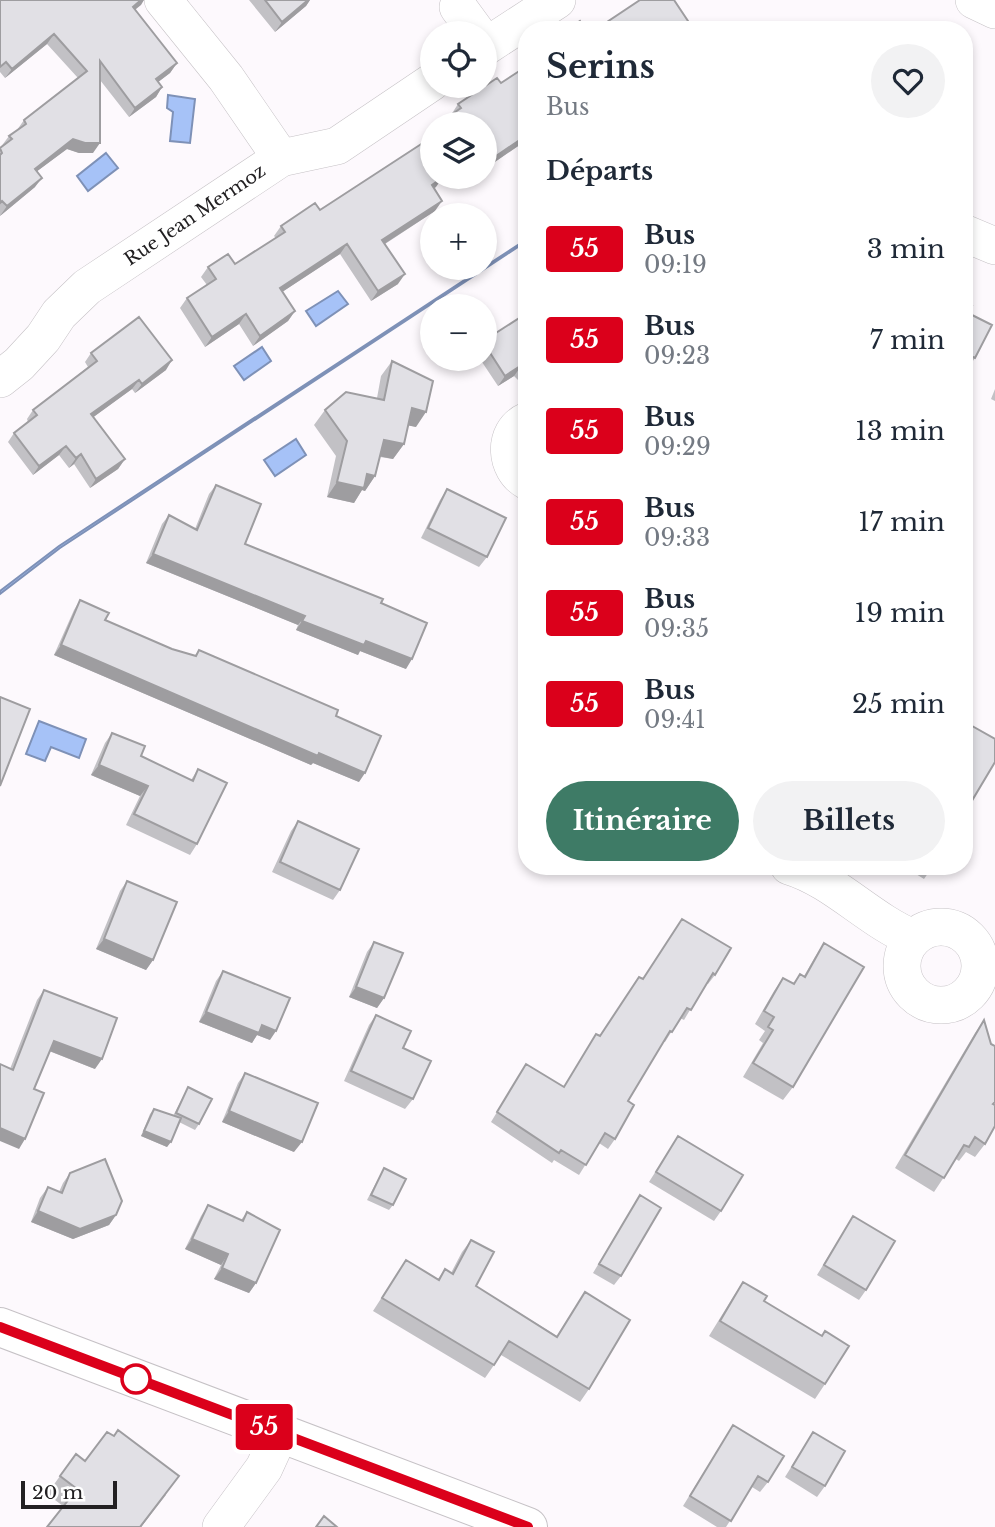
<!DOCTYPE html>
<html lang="fr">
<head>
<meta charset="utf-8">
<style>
  :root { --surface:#fff; --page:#f2f2f3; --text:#1f2937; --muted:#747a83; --accent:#3e7b66 }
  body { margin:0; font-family:"Libre Baskerville",serif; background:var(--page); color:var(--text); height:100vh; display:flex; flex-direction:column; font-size:26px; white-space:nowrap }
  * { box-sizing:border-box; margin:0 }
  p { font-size:23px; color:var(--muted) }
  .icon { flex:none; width:38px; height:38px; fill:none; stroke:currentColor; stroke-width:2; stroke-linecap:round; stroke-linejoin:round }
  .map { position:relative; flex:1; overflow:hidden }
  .sheet { position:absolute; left:518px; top:21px; width:455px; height:854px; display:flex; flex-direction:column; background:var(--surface); border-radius:28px; box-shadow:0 4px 10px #0003 }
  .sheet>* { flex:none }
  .badge { padding:0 14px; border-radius:5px; font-size:24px; line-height:46px }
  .controls { position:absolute; left:420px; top:21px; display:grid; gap:14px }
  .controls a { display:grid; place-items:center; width:77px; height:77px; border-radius:50%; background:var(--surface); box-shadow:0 4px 10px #0003; font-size:35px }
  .scale { position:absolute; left:21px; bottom:18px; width:96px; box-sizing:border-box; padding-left:7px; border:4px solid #222022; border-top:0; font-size:19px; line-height:24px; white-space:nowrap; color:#222022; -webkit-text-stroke:5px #fff; paint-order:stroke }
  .map>.badge { position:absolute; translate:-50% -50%; box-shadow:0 0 0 4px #fff }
  h2 { padding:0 28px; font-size:26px; line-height:63px }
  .round { display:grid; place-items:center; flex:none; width:74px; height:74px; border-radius:37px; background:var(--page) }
  .overview { display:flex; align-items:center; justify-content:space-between; height:119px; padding:0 28px }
  h1 { font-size:33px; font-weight:700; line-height:52px }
  .button { display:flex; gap:14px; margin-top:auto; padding:14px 28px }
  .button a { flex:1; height:80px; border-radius:42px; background:var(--accent); color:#fff; font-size:28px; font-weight:700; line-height:80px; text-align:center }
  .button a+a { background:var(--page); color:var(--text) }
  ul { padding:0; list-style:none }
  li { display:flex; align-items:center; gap:21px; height:91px; padding:0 28px }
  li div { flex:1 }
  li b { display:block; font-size:26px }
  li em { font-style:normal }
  li .badge { min-width:77px; font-weight:700; text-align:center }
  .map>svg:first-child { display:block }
</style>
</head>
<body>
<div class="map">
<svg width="995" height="1527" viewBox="0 0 995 1527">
  <rect width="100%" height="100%" fill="#fdf9fd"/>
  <path fill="#a6c2f7" stroke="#7e91b7" stroke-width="2" d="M168,95L195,99L190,143L170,141L173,112L167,108Z
    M106,153L118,168L88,191L77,176Z
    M527,239V241L60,548L0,594V591L59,546Z
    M338,291L348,304L316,326L306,311Z
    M262,347L271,361L244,380L234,366Z
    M296,439L306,455L275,476L264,460Z
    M39,721L86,739L79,758L51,747L45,761L26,754Z"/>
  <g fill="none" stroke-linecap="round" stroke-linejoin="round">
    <g stroke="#c6c2c6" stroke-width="38">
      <path id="minor" d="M163,0L226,78L281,158
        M974,0L995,10
        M458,7L477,33
        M485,47L557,0
        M964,233L995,246
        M0,379L19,364L43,338L59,314L87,287L281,158L337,146L432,82
        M527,421C502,432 505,469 527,481
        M789,866C835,880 869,920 913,938
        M902 966a39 39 0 1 1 78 0a39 39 0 1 1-78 0Z
        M221,1527L264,1468L280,1433"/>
    </g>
    <g stroke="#c6c2c6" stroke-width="40">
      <path id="major" d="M0,1327L528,1527"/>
    </g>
    <use href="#minor" stroke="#fff" stroke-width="37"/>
    <use href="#major" stroke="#fff" stroke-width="38"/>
  </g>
  <path fill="#c2c1c5" d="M0,0H144L134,10L177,63L170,73L158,82L162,87L156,97L129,117L100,80L93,153H79L67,149L37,171L35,187L0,216V148L9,136L17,130L24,120L78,78L47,44L5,78L0,72Z
    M249,0H310L306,6L275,32Z
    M458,104L524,142L489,166L485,161V124H438L451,115Z
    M436,187L434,188L435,211L385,244L398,284L371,301L340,254L282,292L295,311L288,321L253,346L239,324L205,347L180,308L187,298L207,285L201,277L208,267L235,264L276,238L274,236L281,226L320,210Z
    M964,302L975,358L968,368L964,366Z
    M527,313V374L518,380L514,376L498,386L480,359H485V340Z
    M91,353L166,370L135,393L132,389L93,417L125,459L118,469L90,488L74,464L69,468L59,455L33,475L8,442L14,433L28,422L27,419L33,410L88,367L85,362Z
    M392,361L416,427L408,425L404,444L393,459L380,457L375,476L365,491L362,490L354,503L327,497L336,456L314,425L325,410L377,398L381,376Z
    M995,389V401L991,399Z
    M216,485L245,544L381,603L406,669L360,651L358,655L296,630L298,625L146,563L162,524L169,515L195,529L209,494Z
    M447,489L487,557L479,567L421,538L440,500Z
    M527,593V612L519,609Z
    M80,600L105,620L172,649L195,656L199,650L336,716L359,782L313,763L311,765L54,655L74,610Z
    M112,733L141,756L191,780L198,769L197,844L190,855L126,825L140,796L91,775L105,743Z
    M298,821L340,890L333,900L272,872L291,831Z
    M903,866H933L924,879Z
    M127,881L153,960L146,970L96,949L120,891Z
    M682,919L715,975L708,984L706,983L684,1020L680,1018L665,1042H663L628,1101L615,1139L608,1149L599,1143L579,1175L554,1160L552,1163L491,1122L526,1064L564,1087L596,1034L600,1036L643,979Z
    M374,942L384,998L377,1008L349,997L367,952Z
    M824,943L793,1087L783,1100L743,1077L763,1043L759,1040L765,1031L755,1024L774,991L783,978L793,984L800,974L804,976L815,957Z
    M223,971L270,1040L257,1035L252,1043L199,1022L216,981Z
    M44,990L95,1069L49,1051L34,1089L19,1149L10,1069L37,1000Z
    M376,1015L403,1048L413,1099L405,1109L344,1081L369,1025Z
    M984,1020L994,1104L985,1144L975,1157L966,1152L959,1161L956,1159L934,1192L895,1168L975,1033Z
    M245,1073L294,1152L222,1122L238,1083Z
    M188,1087L199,1124L195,1130L179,1122L167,1147L141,1136L150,1114L154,1109L173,1116Z
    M678,1136L721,1211L714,1221L649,1182Z
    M384,1168L393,1205L389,1210L367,1200Z
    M70,1173L116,1215L109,1225L73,1239L31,1222L40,1198L48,1187L59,1192L63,1183Z
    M640,1195L621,1276L614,1285L593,1273Z
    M208,1205L241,1220L247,1212L256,1283L249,1293L214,1279L221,1265L185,1249L201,1216Z
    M853,1216L866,1290L859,1300L817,1275Z
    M471,1240L476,1286L557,1336L585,1292L589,1389L580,1402L501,1355L485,1378L373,1311L406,1260L438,1279L445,1269L451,1273L462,1252Z
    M743,1282L764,1301L825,1384L815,1399L709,1336L733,1297Z
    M733,1425L768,1482L760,1492L752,1487L726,1527H717L683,1506Z
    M813,1432L825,1486L817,1497L785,1477Z
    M76,1454L85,1461L166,1495L141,1527H47L63,1506L47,1494Z"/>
  <path fill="#9e9da0" d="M141,0H144L141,5L126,17L133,7Z
    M308,0H310L306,6L275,32L282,22Z
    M54,34L47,44L5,78L12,69Z
    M177,63L170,73L149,89L156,79Z
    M162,87L156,97L129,117L135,108Z
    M527,135V139L524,142L489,166L496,156Z
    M73,139L100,143L93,153H79L67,149L28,178L35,169Z
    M443,177L436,187L425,195L432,185Z
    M42,178L35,187L0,216L7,206Z
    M442,201L435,211L375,250L382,240Z
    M347,244L340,254L273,298L280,288Z
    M405,274L398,284L371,301L378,291Z
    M295,311L288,321L253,346L260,336Z
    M246,314L239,324L205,347L212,337Z
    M172,360L166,370L135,393L142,384Z
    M522,365L514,376L498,386L505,376Z
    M527,368V374L518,380L525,370Z
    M139,380L132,389L84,424L91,414Z
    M412,408L426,412L416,427L401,424Z
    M384,440L404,444L393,459L373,455Z
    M66,446L59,455L33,475L39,466Z
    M81,454L74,464L69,468L76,458Z
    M125,459L118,469L90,488L96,479Z
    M367,474L375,476L365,491L362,490L354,503L327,497L337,482Z
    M153,554L305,616L298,625L146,563Z
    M302,621L366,641L412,659L406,669L360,651L358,655L296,630Z
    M61,645L319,753L365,773L359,782L313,763L311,765L54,655Z
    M99,765L148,786L140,796L91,775Z
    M104,939L153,960L146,970L96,949Z
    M356,987L384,998L377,1008L349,997Z
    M206,1012L262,1025L276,1031L270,1040L257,1035L252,1043L199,1022Z
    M54,1041L102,1059L95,1069L47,1050Z
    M229,1111L302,1142L294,1152L222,1122Z
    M0,1128L25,1139L19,1149L0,1141Z
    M144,1131L171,1142L167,1147L141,1136Z
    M38,1211L116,1215L109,1225L73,1239L31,1222Z
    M192,1239L228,1254L221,1265L185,1249Z
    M222,1268L256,1283L249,1293L214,1279Z
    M179,1476L141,1527H140Z"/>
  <path fill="#e1e0e5" stroke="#9e9da0" stroke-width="2" d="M0,0H141L133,7L177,63L156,79L162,87L135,108L100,61V143H85L73,139L35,169L42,178L7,206L2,201L0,203V155L2,153L0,148L12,139L9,136L26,124L24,120L87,71L54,34L12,69L6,62L0,67Z
    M265,0H308L282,22Z
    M640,0H674L694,30H595Z
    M580,21L586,30H567Z
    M527,66V135L496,156L485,142V124H439V123L461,108L458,104L497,78L501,83Z
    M432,137V177H443L432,185L442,201L382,240L405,274L378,291L347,244L280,288L295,311L260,336L246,314L212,337L187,298L216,279L208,267L228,254L235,264L285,232L281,226L315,203L320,210Z
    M964,302L972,306L968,313L992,325L975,358L964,353Z
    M527,313V368L525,370L522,365L505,376L485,345V340Z
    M139,317L172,360L142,384L139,380L91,414L125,459L96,479L81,454L76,458L66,446L39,466L14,433L37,415L33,410L97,361L91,353Z
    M392,361L433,381L426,412L412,408L404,444L384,440L375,476L367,474L364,488L337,482L347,441L325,410L346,392L384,400Z
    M216,485L261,504L245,544L383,599L381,603L427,623L412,659L366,641L364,645L302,621L305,616L153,554L169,515L197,530Z
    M447,489L506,518L487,557L428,528Z
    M80,600L109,613L105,620L172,649L196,656L199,650L338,710L336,716L381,736L365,773L319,753L318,756L61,645Z
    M0,697L30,709L0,786Z
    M965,722L995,739V762L964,814V723Z
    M112,733L145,746L141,756L193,781L198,769L227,783L197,844L134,814L148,786L99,765Z
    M298,821L359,849L340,890L280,862Z
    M127,881L177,902L153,960L104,939Z
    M682,919L731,948L715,975L713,973L691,1010L687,1008L672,1032L670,1031L628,1101L634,1105L615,1139L605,1133L586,1165L561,1150L559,1153L497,1112L526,1064L564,1087L596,1034L600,1036L639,977L643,979Z
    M374,942L403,953L384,998L356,987Z
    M824,943L864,967L793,1087L753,1063L773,1030L768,1027L774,1017L764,1011L783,978L794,984L800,974L805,977Z
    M223,971L290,998L276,1031L262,1025L259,1033L206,1012Z
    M44,990L117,1018L102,1059L54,1041L34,1089L44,1093L25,1139L0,1128V1064L13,1070Z
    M376,1015L411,1031L403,1048L431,1061L413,1099L351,1071Z
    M984,1020L991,1044L995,1046V1102L993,1104L995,1105V1126L985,1144L975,1137L969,1147L964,1145L944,1178L905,1155Z
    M245,1073L318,1103L302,1142L229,1111Z
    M188,1087L212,1099L199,1124L176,1113Z
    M154,1109L181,1118L171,1142L144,1131Z
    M678,1136L743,1175L721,1211L656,1172Z
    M105,1159L122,1201L116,1215L80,1229L38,1211L48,1187L62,1193L70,1173Z
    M384,1168L406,1179L393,1205L371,1195Z
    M640,1195L661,1208L621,1276L599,1264Z
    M208,1205L243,1221L247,1212L280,1230L256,1283L222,1268L228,1254L192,1239Z
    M853,1216L895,1241L866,1290L824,1265Z
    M471,1240L494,1252L476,1286L557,1337L585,1292L630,1320L589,1389L509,1341L494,1365L382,1298L406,1260L439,1280L445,1269L453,1274Z
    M743,1282L767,1296L764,1301L822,1336L825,1331L849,1346L825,1384L720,1321Z
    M733,1425L784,1456L768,1482L758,1476L731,1521L690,1496Z
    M118,1430L179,1476L140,1527H47L77,1489L60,1476L76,1454L85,1461L107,1432L114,1436Z
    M813,1432L845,1451L825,1486L792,1467Z
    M324,1516L337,1527H316Z"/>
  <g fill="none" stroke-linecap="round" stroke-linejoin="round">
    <g stroke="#fff" stroke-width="16">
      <path id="line" d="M0,1327L528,1527"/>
    </g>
    <use href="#line" stroke="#db001b" stroke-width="10"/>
  </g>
  <circle fill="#fff" stroke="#db001b" stroke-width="3.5" cx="136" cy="1379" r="14"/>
  <g text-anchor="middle" stroke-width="5" stroke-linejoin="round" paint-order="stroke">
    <g font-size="18" fill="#222022" stroke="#fff">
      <text transform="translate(195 215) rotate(-34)" y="6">Rue Jean Mermoz</text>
    </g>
  </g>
</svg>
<div class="controls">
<a><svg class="icon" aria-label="locate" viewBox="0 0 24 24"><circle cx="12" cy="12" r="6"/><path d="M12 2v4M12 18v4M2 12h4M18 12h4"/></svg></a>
<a><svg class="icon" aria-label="layers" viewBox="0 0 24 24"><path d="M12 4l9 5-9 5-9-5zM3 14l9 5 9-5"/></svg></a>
<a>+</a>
<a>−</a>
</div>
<div class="scale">20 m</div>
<b class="badge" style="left:264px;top:1427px;background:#db001b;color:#fff">55</b>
<section class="sheet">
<div class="overview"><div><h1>Serins</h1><p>Bus</p></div><a class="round"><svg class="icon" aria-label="heart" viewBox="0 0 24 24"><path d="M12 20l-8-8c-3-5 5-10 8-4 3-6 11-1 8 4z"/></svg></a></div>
<h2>Départs</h2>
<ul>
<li><span class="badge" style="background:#db001b;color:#fff">55</span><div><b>Bus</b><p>09:19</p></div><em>3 min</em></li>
<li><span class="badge" style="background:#db001b;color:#fff">55</span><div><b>Bus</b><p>09:23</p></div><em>7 min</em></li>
<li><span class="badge" style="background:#db001b;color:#fff">55</span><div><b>Bus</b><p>09:29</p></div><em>13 min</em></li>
<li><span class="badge" style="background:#db001b;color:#fff">55</span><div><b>Bus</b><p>09:33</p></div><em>17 min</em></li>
<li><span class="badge" style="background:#db001b;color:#fff">55</span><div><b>Bus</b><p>09:35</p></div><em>19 min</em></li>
<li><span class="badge" style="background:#db001b;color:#fff">55</span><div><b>Bus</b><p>09:41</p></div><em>25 min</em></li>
</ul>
<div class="button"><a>Itinéraire</a><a>Billets</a></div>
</section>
</div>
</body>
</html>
